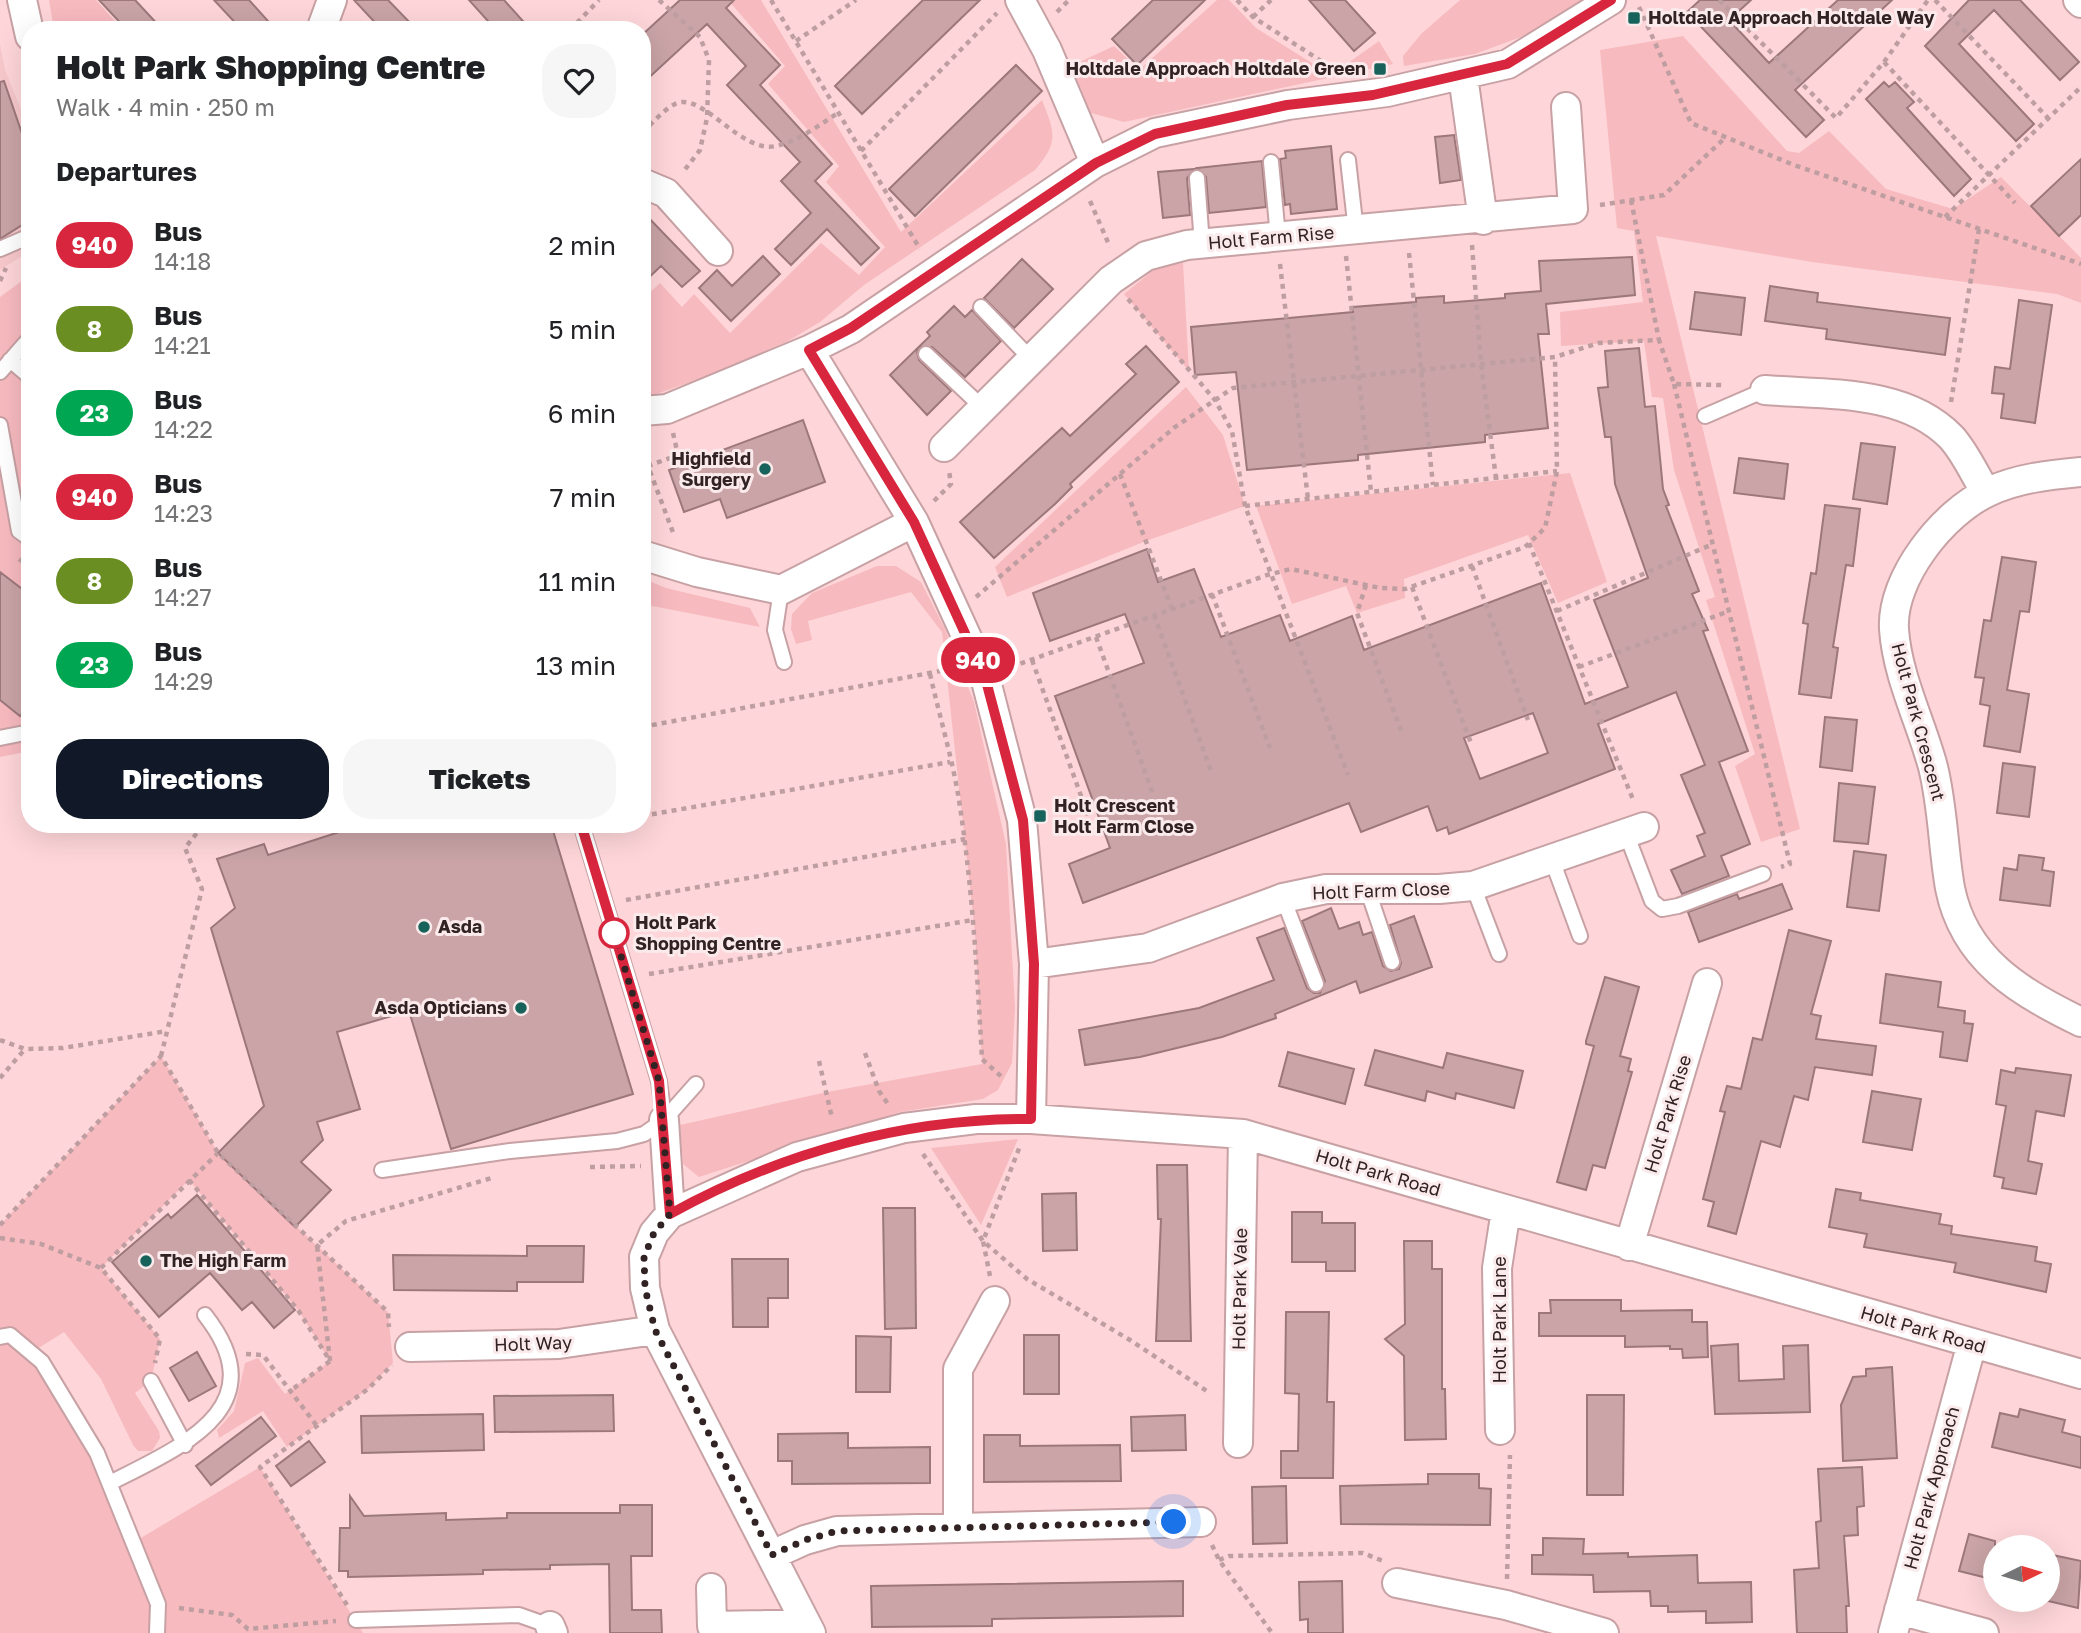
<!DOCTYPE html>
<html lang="en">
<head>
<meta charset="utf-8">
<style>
  :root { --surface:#fff; --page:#f6f6f6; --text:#202124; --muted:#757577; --accent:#111827 }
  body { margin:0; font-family:"Golos Text",sans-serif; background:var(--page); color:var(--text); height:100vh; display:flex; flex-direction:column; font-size:26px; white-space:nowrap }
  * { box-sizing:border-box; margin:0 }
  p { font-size:23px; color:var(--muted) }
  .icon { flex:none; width:38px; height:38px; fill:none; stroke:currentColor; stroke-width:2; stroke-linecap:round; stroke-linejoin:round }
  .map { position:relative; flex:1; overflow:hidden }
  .drawer { position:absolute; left:21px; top:21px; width:630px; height:812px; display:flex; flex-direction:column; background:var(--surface); border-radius:28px; box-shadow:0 7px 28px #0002 }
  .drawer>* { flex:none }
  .badge { padding:0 14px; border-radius:23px; font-size:24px; line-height:46px }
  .needle { width:46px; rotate:85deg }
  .buttons { position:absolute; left:1983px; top:1535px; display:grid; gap:14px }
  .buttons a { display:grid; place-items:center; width:77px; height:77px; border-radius:50%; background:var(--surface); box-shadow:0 7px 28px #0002; font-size:35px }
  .you { position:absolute; width:35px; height:35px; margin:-18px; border:5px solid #fff; border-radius:50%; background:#1a73e8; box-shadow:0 0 0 10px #1a73e833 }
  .map>.badge { position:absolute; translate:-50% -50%; box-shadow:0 0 0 4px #fff }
  h2 { padding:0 35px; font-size:26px; line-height:63px }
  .round { display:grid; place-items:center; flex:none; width:74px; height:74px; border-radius:28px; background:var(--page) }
  .headline { display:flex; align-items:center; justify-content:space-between; height:119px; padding:0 35px }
  h1 { font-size:33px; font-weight:800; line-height:52px }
  .primary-button { display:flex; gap:14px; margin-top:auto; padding:14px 35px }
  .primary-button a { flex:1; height:80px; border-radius:28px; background:var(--accent); color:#fff; font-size:28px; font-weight:800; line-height:80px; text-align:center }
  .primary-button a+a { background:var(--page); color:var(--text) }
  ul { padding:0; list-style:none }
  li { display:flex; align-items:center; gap:21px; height:84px; padding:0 35px }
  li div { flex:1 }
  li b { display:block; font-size:26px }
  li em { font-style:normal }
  li .badge { min-width:77px; font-weight:700; text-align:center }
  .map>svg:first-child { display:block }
</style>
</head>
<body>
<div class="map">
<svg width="2081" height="1633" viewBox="0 0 2081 1633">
  <rect width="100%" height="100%" fill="#fed6d9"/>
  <path fill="#f7c8cb" d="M0,44L5,70L30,132V251L0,270Z"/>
  <path fill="#f7babf" d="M49,0H96L123,30H54Z
    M728,0H761L901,232L1042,100C1055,133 1059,142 1035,170L864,285L820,322L788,341L716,373L642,399V300L660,283L682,307L694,294L730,333L821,243L859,275L885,247L826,182L839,166L768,84L785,66Z
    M1217,0H1229L1256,28L1331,75L1379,41L1393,64L1124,122L1091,113L1071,66L1114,46L1139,70Z
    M1460,0H1590L1521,37L1475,54L1404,66L1403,56L1421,34Z
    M1683,36L1787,151L1799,153L1829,131L1886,189L1953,209L2001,177L2081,258V303L2057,294L1812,262L1656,236L1800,829L1761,842L1735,766L1755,754L1706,600L1715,597L1674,470L1663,398L1652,397L1644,341L1561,346L1560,312L1643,302L1634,231L1617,228L1600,50Z
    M1183,263L1189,371L1124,294L1156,268Z
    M30,275V751L0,757V297Z
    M1186,387L1223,435L1245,506L1146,541L1007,597L995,567Z
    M1570,473L1607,582L1558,603L1528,535L1404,579L1405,598L1357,613L1346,586L1292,604L1256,506Z
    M877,566H896L921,582L945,629L974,702L1006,844L1015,1008L1012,1063L998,1090L983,1099L900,1112L699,1177L683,1164L680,1125L827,1092L982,1064L975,933L942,632L911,592L808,621L812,640L796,644L791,629L792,614L812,593Z
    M642,578L666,588L750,608L760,627L642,604Z
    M161,1056L218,1153L388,1312L393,1363L368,1389L287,1447L263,1411L219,1438L217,1430L234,1411L245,1363L258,1358L285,1394L330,1361L298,1310L189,1180L101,1268L160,1339L151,1381L135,1393L159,1431L160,1438L152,1451H138L133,1445L101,1379L64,1332L37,1349L97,1453L134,1542L260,1467L363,1633H0V1225Z
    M1018,1139L981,1225L931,1148Z"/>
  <path fill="#caa4a7" stroke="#9c787b" stroke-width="2" fill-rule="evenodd" d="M99,0H135L163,30H127Z
    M214,0H249L276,30H242Z
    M354,0H388L417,30H382Z
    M469,0H504L531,30H496Z
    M680,0H734L726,8L780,65L760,85L832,164L815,181L879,248L861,265L827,229L791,265L775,249L811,213L781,181L800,162L727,85L746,66L707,24L642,84V35Z
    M923,0H980L862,114L835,86Z
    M1153,0H1205L1137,65L1112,39Z
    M1309,0H1345L1375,33L1354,51Z
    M1700,0H1751L1729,20L1769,63L1838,0H1892L1795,90L1824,120L1806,137L1687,12Z
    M1969,0H2020L2079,62L2060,80L1994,10L1959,44L2034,124L2016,141L1925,46Z
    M1016,65L1042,91L915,216L889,189Z
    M4,81L30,157V220L0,239V82Z
    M1884,82L1889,87L1895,82L1914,102L1907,108L1971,179L1954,196L1866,99Z
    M1454,135L1461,180L1440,183L1435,137Z
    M1331,146L1337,209L1291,214L1290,204L1285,205L1280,159L1286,158L1285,151Z
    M2081,159V215L2059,236L2031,206Z
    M1262,161L1266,207L1209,213L1206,177L1197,168Z
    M1195,169L1187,178L1190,215L1163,218L1158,172Z
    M642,211L700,271L682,287L661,266L642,284Z
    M763,256L780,274L731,321L699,288L717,270L732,286Z
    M1632,257L1635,295L1546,304L1549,334H1538L1548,428L1485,435V442L1358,455V460L1247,470L1236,372L1195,375L1191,327L1353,312V307L1416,302V298L1444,296V303L1505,298V294L1541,291L1539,261Z
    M1022,259L1053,289L1014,328L984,298Z
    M1770,286L1818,293L1817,302L1950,318L1945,355L1826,339L1827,329L1765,321Z
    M1695,292L1745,298L1741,335L1690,329Z
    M2019,300L2052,305L2035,423L2001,418L2004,394L1992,393L1995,367L2010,369Z
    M954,306L965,317L972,310L1001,341L965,377L932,347H920L917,352L919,360L951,391L927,415L890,375L930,336L927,332Z
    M1146,346L1179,382L1070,484L1072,487L1055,504L994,558L960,522L1062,428L1070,436L1136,374L1126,364Z
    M1639,348L1645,407L1655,406L1663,489L1669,505L1666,506L1699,591L1692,594L1708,630L1703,631L1748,751L1719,762L1750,844L1721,856L1729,876L1682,894L1671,870L1705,856L1697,836L1705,833L1681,775L1705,765L1676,692L1598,724L1615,769L1449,834L1447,827L1437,831L1428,806L1361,832L1349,803L1083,903L1069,864L1110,848L1055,696L1144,663L1125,614L1050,641L1033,593L1147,549L1158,582L1194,569L1221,637L1280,615L1290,641L1352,616L1364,650L1541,583L1585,704L1628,687L1594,600L1648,578L1615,484L1611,437H1605L1598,388L1608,387L1605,351ZM1533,713L1548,753L1480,779L1464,738Z
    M803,420L825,482L727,518L720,499L684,512L669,470Z
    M1861,443L1895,447L1887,504L1853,499Z
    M1739,458L1788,464L1784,499L1734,493Z
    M1825,505L1860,509L1853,566L1846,565L1833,647L1838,648L1831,698L1799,694L1808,624L1803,623L1811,573L1816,574Z
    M2002,557L2036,562L2029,612L2020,611L2007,690L2029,694L2020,752L1984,746L1990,706L1980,704L1984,678L1975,677L1984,620L1991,621Z
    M0,572L30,595V704L20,716L0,700Z
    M1825,717L1857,720L1852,771L1820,767Z
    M2003,763L2035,767L2029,817L1997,813Z
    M1839,783L1875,787L1868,844L1834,841Z
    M364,824H551L633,1094L451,1149L409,1011L337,1032L360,1109L317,1122L323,1140L301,1162L331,1190L295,1227L218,1153L264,1106L211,928L235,908L217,859L264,844L268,855Z
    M1854,851L1886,855L1879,911L1847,907Z
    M2019,855L2044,858L2042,870L2054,872L2050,906L2000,900L2004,868L2017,870Z
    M1782,884L1792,909L1699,942L1688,912L1737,894L1739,899Z
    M1331,908L1339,929L1359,922L1363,935L1372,932L1383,966L1391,971L1399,969L1401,963L1390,925L1414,916L1432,967L1360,993L1356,981L1275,1014L1276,1018L1222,1037L1140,1057L1085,1065L1079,1030L1199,1008L1274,980L1257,938L1284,928L1307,988L1314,993H1320L1325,981L1302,921Z
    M1789,930L1831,941L1811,1014L1821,1016L1816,1039L1876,1046L1872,1075L1815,1067L1808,1100L1794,1096L1780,1147L1761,1141L1736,1234L1708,1226L1714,1202L1703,1199L1725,1112L1720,1111L1727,1086L1741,1089L1753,1038L1762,1040Z
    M1886,974L1941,982L1938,1007L1965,1011L1964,1023L1973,1024L1967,1061L1940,1057L1943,1032L1880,1023Z
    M1605,977L1639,987L1620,1056L1631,1059L1628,1071L1632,1072L1605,1168L1593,1165L1586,1190L1557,1182L1594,1046L1586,1044V1041Z
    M1375,1050L1443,1068L1447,1053L1523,1071L1514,1108L1456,1093L1455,1099L1427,1091L1425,1101L1365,1085Z
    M1288,1052L1354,1069L1345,1104L1279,1086Z
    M2016,1068L2071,1075L2064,1116L2036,1111L2028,1161L2042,1164L2036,1194L2002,1188L2004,1178L1994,1176L2006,1106L1996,1104L2001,1070L2015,1073Z
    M1872,1091L1921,1099L1912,1150L1863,1142Z
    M1157,1165H1187L1191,1341H1156L1161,1219H1158Z
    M1836,1189L1861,1193L1860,1200L1941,1214L1939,1224L1952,1226L1951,1234L2037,1247L2035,1261L2051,1264L2046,1292L1954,1272L1956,1263L1864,1247L1867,1234L1829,1227Z
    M1076,1193L1077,1250L1043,1251L1042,1194Z
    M197,1195L295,1310L274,1328L252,1302L242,1310L210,1273L159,1317L112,1262L168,1214L171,1218Z
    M883,1208H915L916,1328L885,1329Z
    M1292,1212H1322V1223H1355V1271H1326V1262H1292Z
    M1404,1241H1432V1269H1442V1389H1445L1446,1439L1405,1440L1404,1356L1385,1339L1405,1324Z
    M527,1246H584L583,1282H517V1291L394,1290L393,1255L527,1256Z
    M732,1259H788V1298H768V1327H733Z
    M1550,1300H1621V1311L1692,1310V1322H1707L1708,1357L1683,1358L1682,1349H1670V1346L1625,1347V1336H1539V1313H1551Z
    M1286,1312H1329L1327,1402H1334L1333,1478H1281V1451H1298L1299,1394L1285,1393Z
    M1024,1335H1059V1394H1024Z
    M856,1336L891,1337L890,1392H856Z
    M1738,1344L1739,1381L1784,1379L1783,1346L1808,1345L1810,1412L1715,1414L1711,1346Z
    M197,1352L216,1386L189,1401L170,1368Z
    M1892,1367L1897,1458L1843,1461L1841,1405L1853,1377L1866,1376V1369Z
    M613,1395L614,1431L495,1432L494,1396Z
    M1587,1395H1624L1623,1495H1587Z
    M2020,1409L2065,1420L2062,1432L2081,1437V1468L1992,1447L2000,1413L2018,1417Z
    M483,1414L484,1450L362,1453L361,1416Z
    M1185,1415L1186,1450L1132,1451L1131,1417Z
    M261,1417L276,1436L211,1485L196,1466Z
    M848,1433V1448L930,1447V1483L792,1484V1461H778V1434Z
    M984,1435H1020V1446L1120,1445L1121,1481L984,1482Z
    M309,1441L325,1462L291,1486L276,1466Z
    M1862,1467L1864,1506L1857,1507L1858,1535L1844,1536L1849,1606H1846L1847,1633H1797L1794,1570L1819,1568L1816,1522L1821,1521L1818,1469Z
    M1428,1474H1479V1488L1491,1489L1490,1525L1341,1524L1340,1486L1428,1484Z
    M1286,1486L1287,1543L1253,1544L1252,1487Z
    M350,1496L364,1516L446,1513V1520L507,1518V1513H620V1505H652V1556H631L632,1610H661L662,1633H610L609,1564L550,1565V1569L483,1570V1574L348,1577V1571H339L340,1528H350Z
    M1969,1534L1995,1541V1580L1959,1571Z
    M1543,1538L1584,1539L1583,1554L1628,1553V1557L1697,1555L1698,1583L1751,1582L1752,1622L1706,1623V1611L1668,1612V1606H1651L1650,1591L1594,1592L1593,1575L1532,1574V1555H1543Z
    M2048,1554L2081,1561L2078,1608L2048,1601Z
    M1183,1581V1616L992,1619V1626L872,1627L871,1586Z
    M1342,1581L1343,1633H1308V1619L1300,1620L1299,1582Z"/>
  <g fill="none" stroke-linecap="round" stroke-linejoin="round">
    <g stroke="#c7a1a4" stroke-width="18">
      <path id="lane" d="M1348,160L1356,231
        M1271,162L1278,237
        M1197,178L1202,244
        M0,249L30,236
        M981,307L1032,360
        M926,354L983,408
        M10,360L30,377
        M0,372L30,338
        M1705,416L1765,390
        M0,425L19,531L30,539
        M781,590L775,630L784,662
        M0,738L30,732
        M581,824L659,1081L664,1120
        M1626,833L1652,901L1662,909L1678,906L1763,874
        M1552,860L1580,936
        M1473,886L1499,954
        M1367,888L1392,962
        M1283,898L1316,984
        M382,1170L510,1151L617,1141L644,1134L664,1120L696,1084
        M0,1337L10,1335L42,1362L97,1453L158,1604L157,1633
        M151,1381L185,1445
        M110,1483C180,1447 278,1408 205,1315
        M356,1620L519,1615L550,1626"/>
    </g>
    <g stroke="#c7a1a4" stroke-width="32">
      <path id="street" d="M22,0L30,36
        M1020,0L1047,50L1095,163
        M2078,0L2081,3
        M321,30L332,0
        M1463,76L1483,220
        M642,183L666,193L718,251
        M809,350L914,522L985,677L1022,820L1034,964L1031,1119
        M1765,390C1826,395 1904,389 1951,437C1965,452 1975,475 1986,493
        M642,411L667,409L809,350L851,329L1095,163L1155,133L1288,105L1387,92L1508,64L1611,0
        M944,447L1111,280L1146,256L1187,245L1573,209L1566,107
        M2081,472C2049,475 2018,478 1988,492C1943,513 1891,578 1894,629C1897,676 1921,722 1933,767C1943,807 1943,848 1950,888C1964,959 2020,993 2081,1022
        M642,555L697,572L781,590L914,522
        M1034,964L1148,948L1283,898L1326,889H1439L1473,886L1644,827
        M664,1120L670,1214
        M1629,1246L1707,983
        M410,1347L559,1344L655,1330
        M1500,1430L1497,1268L1506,1210
        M1238,1443L1243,1134
        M958,1526V1369L995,1301
        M772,1555L805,1540L837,1531L1201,1522
        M1397,1583L1506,1605L1604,1633
        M711,1588L712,1626L806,1624
        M1899,1610L1984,1633
        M550,1626L553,1633
        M811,1633L655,1330L645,1288L644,1257L654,1233L670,1214L797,1157L904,1128L976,1119H1031L1243,1134L2081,1374
        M1893,1633L1972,1343"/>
    </g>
    <path stroke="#be9ea1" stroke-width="4.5" stroke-dasharray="5 5" stroke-linecap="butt" d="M659,0L700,37L709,60L707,118L700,150L683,172
      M771,0L920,249
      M1237,0L1253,17L1335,70
      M1719,0L1836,118L1884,62L1928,0
      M1935,0L2048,118
      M1639,7L1691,123L1794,165L2081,264
      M1057,12L1069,0
      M1253,17L1271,0
      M570,30L599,0
      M796,41L856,0
      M1884,62L2015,203
      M642,132C652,124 663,110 675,104C702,90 740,154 776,146C799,141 819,125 838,113
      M861,151L997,13
      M1631,200L1659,340
      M1090,201L1110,247
      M1600,205L1664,195L1726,137
      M1945,217L2081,87
      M1472,245L1481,364L1496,478
      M1409,253L1433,485
      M1346,256L1371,492
      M1280,264L1308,499
      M0,281L6,268
      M1128,299L1215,400L1232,431L1245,506L1348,775
      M1674,384L1790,864L1781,867
      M1951,402L1979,229
      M673,433L678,455L648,466L674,535
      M1120,474L1172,609
      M934,501L951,484L949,471
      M1245,506L1557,471
      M1529,543L1634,802
      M19,559L30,567
      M1472,566L1528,720
      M1366,585L1357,613L1402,733
      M1412,587L1471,743
      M1212,594L1270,748
      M976,597L1175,427L1233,388L1555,357L1599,343L1659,340L1674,384L1722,385
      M1557,611L1713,544
      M1154,615L1211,771
      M1096,637L1153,794
      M1032,660L1089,818
      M1011,667L1267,575L1291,569L1380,588L1405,589L1525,547L1545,528L1557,471L1555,357
      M1579,667L1729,611
      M930,674C939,714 951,754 958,794C972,881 977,970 982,1059L1004,1079
      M642,727L951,669
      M642,816L950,762
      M626,900L965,839
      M649,974L973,920
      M0,1040L25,1049L63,1048L167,1031
      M865,1053L879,1091L888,1104
      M161,1056L202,889L185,848L204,824
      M819,1061L832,1118
      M0,1078L25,1049
      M923,1154L983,1241L1027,1279L1130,1340L1210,1393
      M590,1167L641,1166
      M189,1180L298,1310L330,1361L290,1391
      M0,1225L161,1056L218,1153L388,1312L389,1327
      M0,1238L41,1244L101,1268L160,1339L155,1363
      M101,1268L218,1153
      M990,1276L983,1241L1020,1146
      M246,1354L263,1355L317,1426
      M330,1361L317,1245L346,1221L495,1177
      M1212,1545L1219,1560L1272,1633
      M1219,1560L1229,1556L1363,1553L1383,1561
      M1507,1579L1510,1455
      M347,1605L260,1467L368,1389L392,1365
      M179,1608L232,1615L248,1629L336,1621"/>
    <use href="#lane" stroke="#fff" stroke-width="14"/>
    <use href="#street" stroke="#fff" stroke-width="28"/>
  </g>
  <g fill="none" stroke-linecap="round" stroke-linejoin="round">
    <g stroke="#fff" stroke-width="16">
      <path id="line" d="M581,824L659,1081L670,1214C780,1153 906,1118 1031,1119L1034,964L1023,820L985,677L914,522L809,350L851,328L1096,163L1155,134L1287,105L1373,95L1507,64L1611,0"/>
    </g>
    <use href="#line" stroke="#d7263d" stroke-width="10"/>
    <path stroke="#312223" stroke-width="7" stroke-dasharray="0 12.6" d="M614,933L659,1081L670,1214L654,1233L644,1257L645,1288L655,1330L772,1555L805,1540L837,1531L1174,1522"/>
  </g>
  <g fill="#17635c" stroke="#fbeaeb" stroke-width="2.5">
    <rect x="1627" y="11" width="14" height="14" rx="3.5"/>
    <rect x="1373" y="62" width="14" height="14" rx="3.5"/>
    <circle cx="765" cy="469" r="7"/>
    <rect x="1033" y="809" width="14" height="14" rx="3.5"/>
    <circle cx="424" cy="927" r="7"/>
    <circle cx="521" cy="1008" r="7"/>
    <circle cx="146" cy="1261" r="7"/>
  </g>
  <circle fill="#fff" stroke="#d7263d" stroke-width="3.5" cx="614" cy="933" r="14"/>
  <g text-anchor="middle" stroke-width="6" stroke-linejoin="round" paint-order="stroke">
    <g font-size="18" font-weight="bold" fill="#312223" stroke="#fbeaeb" text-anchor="start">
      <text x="1648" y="24">Holtdale Approach Holtdale Way</text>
      <text x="1366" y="75" text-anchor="end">Holtdale Approach Holtdale Green</text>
      <text x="751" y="465" text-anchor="end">Highfield<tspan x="751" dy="21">Surgery</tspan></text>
      <text x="1054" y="812">Holt Crescent<tspan x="1054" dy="21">Holt Farm Close</tspan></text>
      <text x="438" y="933">Asda</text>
      <text x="507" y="1014" text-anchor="end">Asda Opticians</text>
      <text x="160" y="1267">The High Farm</text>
    </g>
    <g font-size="18" fill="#312223" stroke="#fbeaeb">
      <text transform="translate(1271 238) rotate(-5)" y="6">Holt Farm Rise</text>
      <text transform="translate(1918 722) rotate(75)" y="6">Holt Park Crescent</text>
      <text transform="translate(1381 891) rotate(-2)" y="6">Holt Farm Close</text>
      <text transform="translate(1668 1114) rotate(-73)" y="6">Holt Park Rise</text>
      <text transform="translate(1378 1173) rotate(16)" y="6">Holt Park Road</text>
      <text transform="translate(1240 1289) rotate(-89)" y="6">Holt Park Vale</text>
      <text transform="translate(1500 1320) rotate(-90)" y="6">Holt Park Lane</text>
      <text transform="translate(1923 1330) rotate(16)" y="6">Holt Park Road</text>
      <text transform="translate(533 1344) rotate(-2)" y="6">Holt Way</text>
      <text transform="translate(1932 1488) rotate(-75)" y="6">Holt Park Approach</text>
    </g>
    <g font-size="18" font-weight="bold" fill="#312223" stroke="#fbeaeb" text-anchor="start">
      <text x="635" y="929">Holt Park<tspan x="635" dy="21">Shopping Centre</tspan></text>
    </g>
  </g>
</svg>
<div class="buttons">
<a><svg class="needle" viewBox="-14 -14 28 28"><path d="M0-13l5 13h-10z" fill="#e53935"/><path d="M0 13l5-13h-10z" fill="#757577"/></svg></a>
</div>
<div class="you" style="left:1174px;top:1522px"></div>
<b class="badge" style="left:978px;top:660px;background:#d7263d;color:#fff">940</b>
<section class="drawer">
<div class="headline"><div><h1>Holt Park Shopping Centre</h1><p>Walk · 4 min · 250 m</p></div><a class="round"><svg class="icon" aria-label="heart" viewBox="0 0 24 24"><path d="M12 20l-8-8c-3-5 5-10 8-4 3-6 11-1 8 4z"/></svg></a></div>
<h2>Departures</h2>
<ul>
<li><span class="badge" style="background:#d7263d;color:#fff">940</span><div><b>Bus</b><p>14:18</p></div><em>2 min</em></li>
<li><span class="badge" style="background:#6b8e23;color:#fff">8</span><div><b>Bus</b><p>14:21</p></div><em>5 min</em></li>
<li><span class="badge" style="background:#00a651;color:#fff">23</span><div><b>Bus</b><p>14:22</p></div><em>6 min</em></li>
<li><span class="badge" style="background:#d7263d;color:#fff">940</span><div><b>Bus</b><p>14:23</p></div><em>7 min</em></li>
<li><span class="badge" style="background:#6b8e23;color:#fff">8</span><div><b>Bus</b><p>14:27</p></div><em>11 min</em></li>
<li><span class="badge" style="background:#00a651;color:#fff">23</span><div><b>Bus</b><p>14:29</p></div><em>13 min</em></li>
</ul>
<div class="primary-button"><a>Directions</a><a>Tickets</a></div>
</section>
</div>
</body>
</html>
